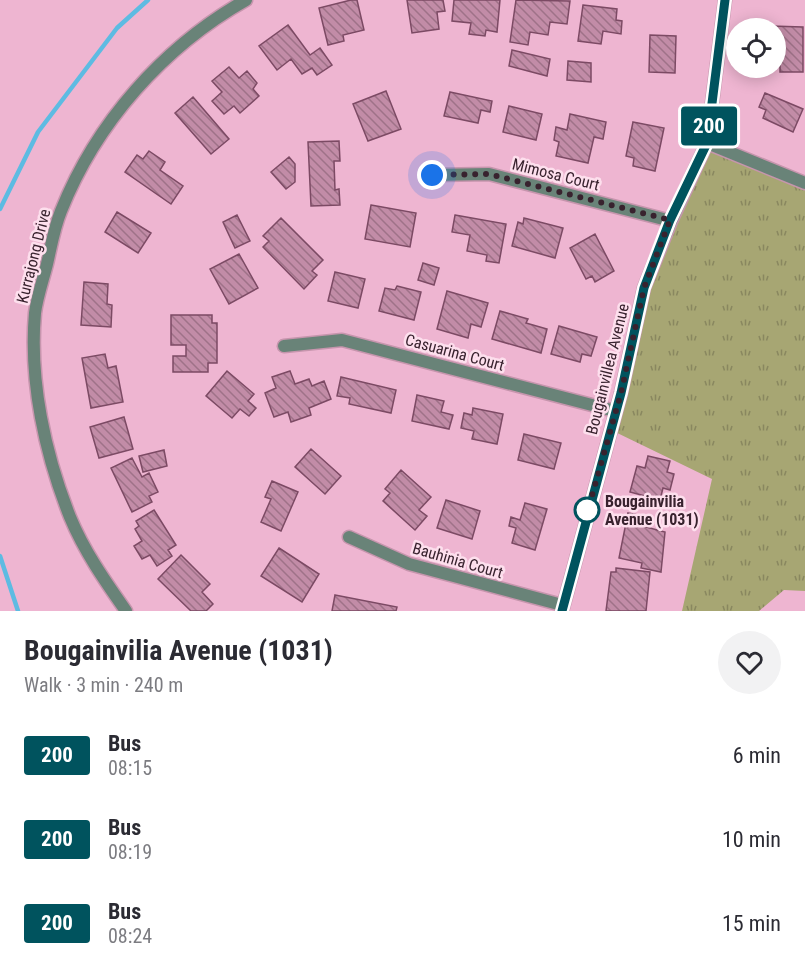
<!DOCTYPE html>
<html lang="en">
<head>
<meta charset="utf-8">
<style>
  :root { --surface:#fff; --page:#f2f2f3; --text:#2b2b33; --muted:#7c7c81 }
  body { margin:0; font-family:"Roboto Condensed",sans-serif; background:var(--page); color:var(--text); height:100vh; display:flex; flex-direction:column; font-size:22px; white-space:nowrap }
  * { box-sizing:border-box; margin:0 }
  p { font-size:20px; color:var(--muted) }
  .icon { flex:none; width:33px; height:33px; fill:none; stroke:currentColor; stroke-width:2; stroke-linecap:round; stroke-linejoin:round }
  .map { position:relative; height:611px; overflow:hidden }
  .panel { display:flex; flex-direction:column; background:var(--surface); flex:1 }
  .panel>* { flex:none }
  .badge { padding:0 12px; border-radius:4px; font-size:21px; line-height:39px }
  .tools { position:absolute; left:726px; top:18px; display:grid; gap:12px }
  .tools a { display:grid; place-items:center; width:60px; height:60px; border-radius:50%; background:var(--surface); box-shadow:0 3px 15px #0003; font-size:30px }
  .you { position:absolute; width:30px; height:30px; margin:-15px; border:4px solid #fff; border-radius:50%; background:#1a73e8; box-shadow:0 0 0 9px #1a73e833 }
  .map>.badge { position:absolute; translate:-50% -50%; box-shadow:0 0 0 3px #fff }
  .round { display:grid; place-items:center; flex:none; width:63px; height:63px; border-radius:32px; background:var(--page) }
  .headline { display:flex; align-items:center; justify-content:space-between; height:102px; padding:0 24px }
  h1 { font-size:28px; font-weight:700; line-height:45px }
  ul { padding:0; list-style:none }
  li { display:flex; align-items:center; gap:18px; height:84px; padding:0 24px }
  li div { flex:1 }
  li b { display:block; font-size:22px }
  li em { font-style:normal }
  li .badge { min-width:66px; font-weight:700; text-align:center }
  .map>svg:first-child { display:block }
</style>
</head>
<body>
<div class="map">
<svg width="805" height="611" viewBox="0 0 805 611">
  <defs>
    <pattern id="park-tufts" width="24" height="20" patternUnits="userSpaceOnUse" patternTransform="scale(1.5)"><rect width="24" height="20" fill="#a7a673"/><path d="M3 7l-1-3M5 7V3M7 7l1-3M15 17l-1-3M17 17v-4M19 17l1-3" fill="none" stroke="#89875f"/></pattern>
    <pattern id="building-back-hatch" width="6" height="6" patternUnits="userSpaceOnUse" patternTransform="scale(1.5)"><rect width="6" height="6" fill="#c28ca7"/><path d="M-1 5l2 2M0 0l6 6M5-1l2 2" fill="none" stroke="#9f7288"/></pattern>
  </defs>
  <rect width="100%" height="100%" fill="#eeb5d1"/>
  <path fill="url(#park-tufts)" d="M707,143L805,183V591L784,590L759,611H682L712,479L609,429L644,288Z"/>
  <g fill="none" stroke-linecap="round" stroke-linejoin="round">
    <path stroke="#5dbbe2" stroke-width="4.5" d="M0,209L38,132L117,28L148,0
      M0,556L18,611"/>
  </g>
  <path fill="url(#building-back-hatch)" stroke="#7c4a64" stroke-width="1.5" d="M351,0H357L364,30L343,35L344,41L328,45L319,8Z
    M407,0H443L445,11L437,12L439,29L412,33Z
    M454,0H500L497,32L486,30L485,36L469,34L471,23L452,21Z
    M516,0L570,1L567,24L550,22L548,35L530,32L528,45L510,42Z
    M583,5L617,9L616,20L622,21L621,34L603,31L601,44L578,41Z
    M288,25L310,55L320,48L332,65L317,75L312,68L302,74L291,59L277,70L259,46Z
    M770,26L803,27V72H780V51H776V28H770Z
    M650,35L676,36L675,73L649,72Z
    M512,50L550,59L547,76L509,66Z
    M568,61L591,63V82L567,80Z
    M229,67L239,78L247,71L257,83L253,89L259,96L240,113L234,106L224,114L212,101L222,92L212,81Z
    M386,91L401,129L368,141L353,104Z
    M450,92L492,101L490,112L481,110L478,123L444,116Z
    M765,93L803,109L793,132L763,118L766,110L759,107Z
    M193,97L229,139L211,154L175,113Z
    M509,106L542,114L536,140L503,132Z
    M570,114L606,122L603,139L594,137L588,163L556,156L559,142L554,140L556,127L567,130Z
    M633,122L664,128L655,171L633,166L634,158L626,156Z
    M339,141L340,161H334L335,190L339,189L340,205L311,206L308,142Z
    M149,151L165,162L160,170L183,186L171,204L125,172L137,155L143,159Z
    M289,157L295,164V182L286,189L271,172Z
    M371,205L416,213L410,247L365,239Z
    M117,212L151,233L138,253L105,232Z
    M237,215L250,241L235,248L223,222Z
    M455,215L506,224L499,263L486,261L487,255L467,251L470,235L452,232Z
    M281,218L323,260L312,271L317,275L304,289L263,247L269,241L263,236Z
    M524,218L563,228L555,258L512,246L518,222L523,224Z
    M595,234L614,271L595,282L592,276L586,279L570,248Z
    M239,254L258,288L229,304L210,269Z
    M423,263L439,268L434,285L418,280Z
    M335,272L365,279L358,308L328,301Z
    M84,282L108,284L107,304L112,305L111,327L81,325Z
    M397,286L421,292L414,320L379,311L385,288L395,290Z
    M447,291L488,303L481,327L471,324L468,338L437,329Z
    M500,311L528,319L526,323L547,329L541,353L492,339Z
    M171,315H212V323H217V363H208V372H173V356H186V345H171Z
    M559,326L597,337L591,356L582,354L580,362L551,354Z
    M105,354L108,368L116,366L123,402L91,408L82,358Z
    M227,371L254,394L248,401L256,408L249,416L240,409L232,418L206,396Z
    M290,371L295,384L309,379L312,386L324,381L331,399L309,408L311,415L291,422L288,412L274,417L265,393L276,388L272,377Z
    M341,377L396,390L391,413L349,404L350,398L337,396Z
    M417,395L444,401L441,412L453,415L449,429L412,421Z
    M473,408L503,414L497,444L472,439L474,431L461,428L464,413L472,415Z
    M124,417L133,449L99,458L90,427Z
    M524,434L561,443L554,469L518,460Z
    M311,449L341,476L325,494L295,467Z
    M164,450L167,466L143,472L139,456Z
    M648,456L670,461L667,472L674,474L670,490L663,488L660,500L630,492L637,466L645,468Z
    M132,458L142,477L149,473L158,492L149,496L152,502L132,512L111,468Z
    M401,470L431,497L419,510L427,516L415,530L383,501L390,493L385,489Z
    M272,481L298,492L281,531L261,522L271,499L265,497Z
    M446,500L480,511L472,539L437,528Z
    M525,503L547,509L535,550L512,543L516,528L509,526L511,517L520,520Z
    M154,510L176,545L168,550L172,556L157,566L150,555L142,559L134,546L142,541L135,529L139,526L136,521Z
    M628,513L648,517L646,527L665,532L661,572L641,568L642,563L619,558Z
    M279,548L319,574L302,602L261,576Z
    M181,555L210,584L202,592L213,604L206,611H191L158,579Z
    M616,568L650,572L646,611H606L611,572H616Z
    M335,595L397,607L396,611H332Z"/>
  <g fill="none" stroke-linecap="round" stroke-linejoin="round">
    <g stroke="#c695ad" stroke-width="15">
      <path id="street" d="M707,143L805,183
        M432,175L489,174L671,221
        M284,346L342,340L615,411
        M349,537L409,564L562,605
        M126,611C105,581 84,551 70,517C45,454 29,381 35,313C37,297 43,280 47,264C51,247 54,228 61,211C96,123 163,47 246,0
        M562,611L621,393L644,288L671,221L707,143L725,0"/>
    </g>
    <use href="#street" stroke="#698378" stroke-width="12"/>
  </g>
  <g fill="none" stroke-linecap="round" stroke-linejoin="round">
    <g stroke="#fff" stroke-width="14">
      <path id="line" d="M562,611L621,393L644,288L670,220L707,143L725,0"/>
    </g>
    <use href="#line" stroke="#00535e" stroke-width="9"/>
    <path stroke="#38222e" stroke-width="6" stroke-dasharray="0 10.8" d="M432,175L489,174L670,220L644,288L621,393L586,517L587,510"/>
  </g>
  <circle fill="#fff" stroke="#00535e" stroke-width="3" cx="587" cy="510" r="12"/>
  <g text-anchor="middle" stroke-width="5" stroke-linejoin="round" paint-order="stroke">
    <g font-size="16" fill="#38222e" stroke="#fddfed">
      <text transform="translate(556 174) rotate(14)" y="6">Mimosa Court</text>
      <text transform="translate(33 256) rotate(-76)" y="6">Kurrajong Drive</text>
      <text transform="translate(455 352) rotate(15)" y="6">Casuarina Court</text>
      <text transform="translate(607 369) rotate(-76)" y="6">Bougainvillea Avenue</text>
      <text transform="translate(458 560) rotate(16)" y="6">Bauhinia Court</text>
    </g>
    <g font-size="16" font-weight="bold" fill="#38222e" stroke="#fddfed" text-anchor="start">
      <text x="605" y="507">Bougainvilia<tspan x="605" dy="18">Avenue (1031)</tspan></text>
    </g>
  </g>
</svg>
<div class="tools">
<a><svg class="icon" aria-label="locate" viewBox="0 0 24 24"><circle cx="12" cy="12" r="6"/><path d="M12 2v4M12 18v4M2 12h4M18 12h4"/></svg></a>
</div>
<div class="you" style="left:432px;top:175px"></div>
<b class="badge" style="left:709px;top:126px;background:#00535e;color:#fff">200</b>
</div>
<section class="panel">
<div class="headline"><div><h1>Bougainvilia Avenue (1031)</h1><p>Walk · 3 min · 240 m</p></div><a class="round"><svg class="icon" aria-label="heart" viewBox="0 0 24 24"><path d="M12 20l-8-8c-3-5 5-10 8-4 3-6 11-1 8 4z"/></svg></a></div>
<ul>
<li><span class="badge" style="background:#00535e;color:#fff">200</span><div><b>Bus</b><p>08:15</p></div><em>6 min</em></li>
<li><span class="badge" style="background:#00535e;color:#fff">200</span><div><b>Bus</b><p>08:19</p></div><em>10 min</em></li>
<li><span class="badge" style="background:#00535e;color:#fff">200</span><div><b>Bus</b><p>08:24</p></div><em>15 min</em></li>
</ul>
</section>
</body>
</html>
